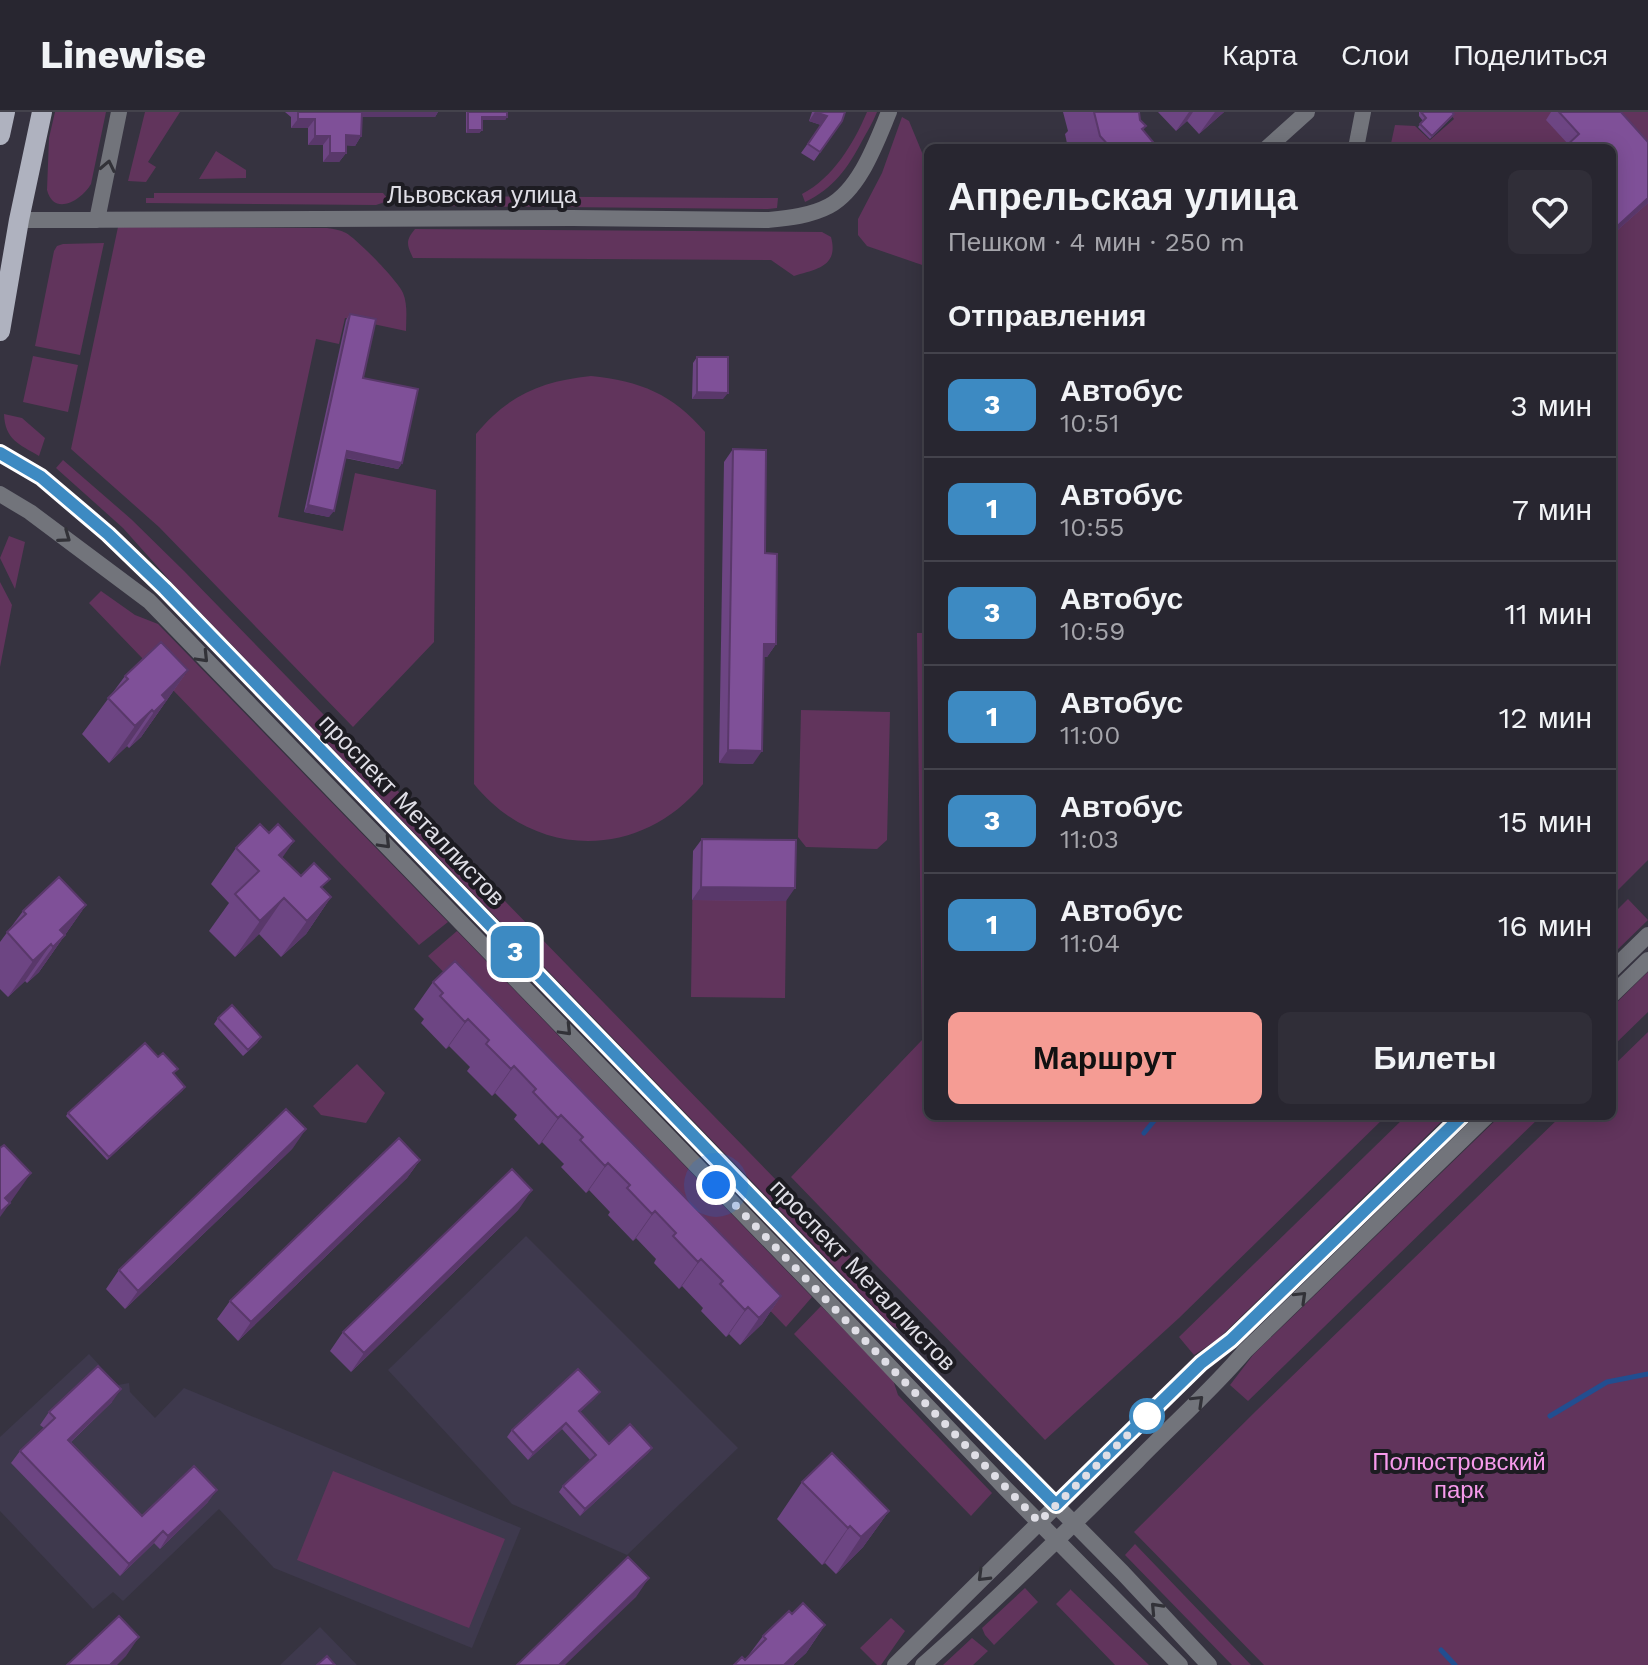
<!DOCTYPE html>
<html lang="ru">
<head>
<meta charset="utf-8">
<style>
  :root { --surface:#282630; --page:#302e38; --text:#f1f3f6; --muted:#a5a5ab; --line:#44434c; --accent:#f59c94 }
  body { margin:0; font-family:"Work Sans",sans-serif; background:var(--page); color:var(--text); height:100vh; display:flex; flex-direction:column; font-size:30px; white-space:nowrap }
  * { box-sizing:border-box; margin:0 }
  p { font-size:26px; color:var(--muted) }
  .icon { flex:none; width:44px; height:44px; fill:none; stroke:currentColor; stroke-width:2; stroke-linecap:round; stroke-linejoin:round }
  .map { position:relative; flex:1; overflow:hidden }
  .details { position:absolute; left:924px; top:32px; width:692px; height:976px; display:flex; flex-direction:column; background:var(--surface); border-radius:12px; box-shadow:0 4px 20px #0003,0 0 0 2px var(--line) }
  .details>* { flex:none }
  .badge { padding:0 16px; border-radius:12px; font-size:28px; line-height:52px }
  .you { position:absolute; width:40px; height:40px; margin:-20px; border:6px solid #fff; border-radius:50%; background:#1a73e8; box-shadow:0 0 0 12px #1a73e833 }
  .map>.badge { position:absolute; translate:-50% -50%; box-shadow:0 0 0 4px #fff }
  h2 { padding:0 24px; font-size:30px; line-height:72px }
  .round { display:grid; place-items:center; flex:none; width:84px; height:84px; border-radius:12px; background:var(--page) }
  .head { display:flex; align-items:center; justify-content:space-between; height:136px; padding:0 24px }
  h1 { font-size:38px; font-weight:700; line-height:60px }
  .action { display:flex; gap:16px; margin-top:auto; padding:16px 24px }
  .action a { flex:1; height:92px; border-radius:12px; background:var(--accent); color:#111; font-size:32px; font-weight:700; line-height:92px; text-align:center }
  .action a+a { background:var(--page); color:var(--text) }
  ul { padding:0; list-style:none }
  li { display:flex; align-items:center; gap:24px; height:104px; padding:0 24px; border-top:2px solid var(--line) }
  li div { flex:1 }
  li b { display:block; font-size:30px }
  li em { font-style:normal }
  li .badge { min-width:88px; font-weight:700; text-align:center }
  header { display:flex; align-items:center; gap:48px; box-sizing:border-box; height:112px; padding:0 40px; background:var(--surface); border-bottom:2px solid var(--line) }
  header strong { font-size:38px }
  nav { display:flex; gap:44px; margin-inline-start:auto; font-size:28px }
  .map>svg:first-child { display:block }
</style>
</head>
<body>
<header>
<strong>Linewise</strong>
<nav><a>Карта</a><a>Слои</a><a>Поделиться</a></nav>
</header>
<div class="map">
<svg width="1648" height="1553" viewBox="0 0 1648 1553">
  <rect width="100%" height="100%" fill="#363340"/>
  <path fill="#3e394d" d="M526,1124L738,1336L627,1443L512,1392L388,1258Z
    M89,1242L118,1273L129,1271L130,1280L155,1306L184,1276L521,1416L472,1536L274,1456L219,1397L123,1489L113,1480L93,1497L0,1399V1325Z
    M320,1515L357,1553H280Z"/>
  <path fill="#61345c" d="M55,0H106L91,72C82,88 54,105 47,78L49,26Z
    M145,0H180L148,50L156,55L146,70L128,69Z
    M867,0H877C873,10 867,20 862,29C848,56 833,77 805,90L802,82C833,66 854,31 867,0Z
    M1449,0H1648V748L1612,784V36H1390L1395,13L1415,14L1430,28L1454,7Z
    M902,5L909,9L928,55V155L867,134L858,123V107L882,61Z
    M216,39L246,58V66L199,67Z
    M154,81H383L387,86L385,90L376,93L146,91V86H154Z
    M427,84L778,86L777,96L768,97L440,94L431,88Z
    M118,115L327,116C334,117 340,118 346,121C357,127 399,170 403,181C408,193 406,207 406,219L345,206L339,232L316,227L278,405L343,419L355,361L436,378L434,530L353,615L159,415L71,337Z
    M415,117L822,120L831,125C839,155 816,157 794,164L771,148L413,146C407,133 405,129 415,117Z
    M104,131L80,243L35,234L54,139L57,134L63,132Z
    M33,244L78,253L68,300L23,290Z
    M591,264C640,269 673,282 705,320L703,672C641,748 535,748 474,672L476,322C508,283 542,269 591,264Z
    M4,302L22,306L45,326L39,344C19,332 5,328 4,302Z
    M63,348L131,407L184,459L921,1217C910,1218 900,1220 891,1213L173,472L123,416L56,356Z
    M9,424L25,430L15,477L0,446Z
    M0,470L12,493L0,555Z
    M101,479L135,503L158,512L448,810L419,833L89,491Z
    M917,521H928V1004H1386L1179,1206L1045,1328L791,1065L922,928Z
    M801,598L890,600L887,728L877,737L806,735L798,725Z
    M693,739L787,741L785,886L691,885Z
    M1628,787L1648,808L1612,843V803Z
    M457,819L812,1185L786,1215L428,844Z
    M1648,860V900L1612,935V895Z
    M1648,920V1553H1264L1134,1420L1257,1298L1561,1004H1612V955Z
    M357,952L385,981L366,1011L321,1003L313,994Z
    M1406,1004H1447L1218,1227L1194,1243L1179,1225Z
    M1500,1004H1541L1248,1289L1230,1273L1253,1243Z
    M821,1194L893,1268L898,1283L992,1381L971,1404L794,1222Z
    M333,1359L505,1427L469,1516L297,1448Z
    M1135,1432L1251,1553H1232L1125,1443Z
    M1025,1476L1038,1490L994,1533L985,1523L982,1516Z
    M1071,1477V1478L1149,1553H1115L1056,1492Z
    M891,1506L905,1519L881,1553H877L860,1536Z
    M972,1526L988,1539L973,1553H943Z"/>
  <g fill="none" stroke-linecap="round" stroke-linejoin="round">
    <path stroke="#224e90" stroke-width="5" d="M1144,1021L1158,1004
      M1550,1304L1607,1270L1648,1262
      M1441,1538L1455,1553"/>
    <path stroke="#72747b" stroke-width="16" d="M1267,36L1307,0
      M1356,36L1363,0
      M19,108L572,106L768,108C788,106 810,104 829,94C860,77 876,31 889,0
      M97,108L119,0"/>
    <path stroke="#72747b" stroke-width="16" d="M0,341L41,365L108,422L165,477L835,1170L1123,1461L1209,1553
      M0,382L30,400L149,489L822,1183L1006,1377L1180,1553
      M1612,858L1648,823
      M1612,883L1648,848
      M895,1553L1201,1251L1231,1228L1462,1004
      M923,1553C997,1488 1067,1419 1137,1349C1173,1312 1212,1278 1245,1239L1487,1004"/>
    <path stroke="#afb2bf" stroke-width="20" d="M0,23L5,0
      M0,219L19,108L42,0"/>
  </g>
  <path fill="#6d4583" d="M285,0H438L435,5H361V24L355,34L346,33V41L339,50H323V33H308V16H291V5Z
    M466,0H507V5L505,8H482V18L479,21H466Z
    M812,0H845L842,9L814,49L801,41L821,13L809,9Z
    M1063,0H1139L1140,8L1146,14L1143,18L1158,36H1068L1065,22L1068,19Z
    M1158,0H1224L1199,22L1187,9L1176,19Z
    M1419,0H1452V5L1430,27L1418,15L1423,9L1419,4Z
    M1551,0H1621L1648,91L1612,123V36L1568,32L1546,8Z
    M350,202L363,266L402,351L398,357L345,346L329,405L304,400L346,208Z
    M697,245L723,287H692L693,251Z
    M733,337L776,532L767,545H763L753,652L719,651L724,350Z
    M188,558L141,625L129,636L127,634L109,651L82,622L125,564Z
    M702,727L786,789L692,788L693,739Z
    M236,736L282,746L301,764L323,777L331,785L306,822L281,845L259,822L235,845L209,819L229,791L211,772Z
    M86,793L39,860L27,871L25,869L8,885L0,877V830L23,799Z
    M433,870L781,1184L762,1212L740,1233L729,1222L726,1225L701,1199L703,1196L682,1174L679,1177L654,1151L656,1147L636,1126L633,1129L608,1103L610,1100L589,1078L586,1081L561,1055L564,1052L542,1030L539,1033L514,1007L517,1003L495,981L492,984L467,959L470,955L449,934L446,937L421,911L424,907L414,897Z
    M218,906L261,925L257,931L243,944L214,912Z
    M174,962L183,978L107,1048L66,1004L68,1001Z
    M293,1036L125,1197L106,1177L119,1158Z
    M420,1048L407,1066L238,1229L217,1207L230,1189Z
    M519,1097L351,1260L330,1239L343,1220Z
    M595,1286L580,1300L609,1332L652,1336L647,1342L580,1404L559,1380L563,1374L591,1349L562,1317L528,1348L507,1325L512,1318Z
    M112,1290L71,1330L142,1404L208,1390L160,1437L154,1431L120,1464L11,1351L20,1339L44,1316L40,1313L49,1300Z
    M802,1370L889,1399L863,1435L836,1462L825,1451L822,1453L777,1407Z
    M792,1502L825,1513L806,1541L793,1553H734L745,1548L763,1524Z"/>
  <path fill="#59386a" d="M358,0H438L435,5H355Z
    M815,0L827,4L821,13L809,9Z
    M1189,0H1193L1187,9L1176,19Z
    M1215,0H1224L1199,22Z
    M482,5H507L505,8H479Z
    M298,7H315L308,16H291Z
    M468,18H482L479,21H466Z
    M346,23L361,24L355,34L339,33Z
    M315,24H330L323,33H308Z
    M330,41H346L339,50H323Z
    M1648,86V91L1612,123V119Z
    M697,280L728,281L723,287H692Z
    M347,339L402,351L398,357L343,345Z
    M308,393L334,399L329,405L304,400Z
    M764,532H776L767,545H755Z
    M188,558L141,625L129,636L154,600L152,598L127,634L109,651L135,614L162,583Z
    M728,638L762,639L753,652L719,651Z
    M294,729L268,766L279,743Z
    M701,775L795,776L786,789L692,788Z
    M331,785L306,822L281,845L307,809Z
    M284,786L259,822L235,845L260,809Z
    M86,793L39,860L27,871L53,835L51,832L25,869L8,885L33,849L60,818Z
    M468,907L449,934L446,937L465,910Z
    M514,954L495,981L492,984L511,957Z
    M185,975L183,978L107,1048L109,1045Z
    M561,1003L542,1030L539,1033L558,1006Z
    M306,1017L293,1036L125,1197L138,1179Z
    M420,1048L407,1066L238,1229L251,1210Z
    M608,1051L589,1078L586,1081L605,1054Z
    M31,1061L5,1098L0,1105V1093L5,1086Z
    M532,1078L519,1097L351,1260L364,1241Z
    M655,1099L636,1126L633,1129L652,1102Z
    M701,1147L682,1174L679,1177L698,1150Z
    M781,1184L762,1212L740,1233L759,1206Z
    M748,1195L729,1222L726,1225L745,1198Z
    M121,1277L112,1290L60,1340L68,1328Z
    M600,1280L595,1286L574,1306L579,1299Z
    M566,1311L562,1317L528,1348L533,1341Z
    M652,1336L647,1342L580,1404L585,1397Z
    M217,1378L208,1390L160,1437L168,1424Z
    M889,1399L863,1435L836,1462L861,1425Z
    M850,1414L825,1451L822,1453L848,1416Z
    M163,1419L154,1431L120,1464L129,1452Z
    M649,1466L636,1485L565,1553H559Z
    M825,1513L806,1541L793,1553H784Z
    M139,1525L126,1544L117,1553H110Z"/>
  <path fill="#7f5098" stroke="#59386a" stroke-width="2" d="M298,0H362L361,24L346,23V41H330V24H315V7H298Z
    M468,0H507V5H482V18H468Z
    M815,0H845L842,9L820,40L808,32L827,4Z
    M1094,0H1139L1140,8L1146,14L1142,17L1158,36H1111L1100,24Z
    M1421,0H1452L1454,2L1432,24L1420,12L1426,6Z
    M1559,0H1621L1648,30V86L1612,119V36H1564L1579,22Z
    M350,202L376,207L363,266L418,277L402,351L347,339L334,399L308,393Z
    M697,245H728V281L697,280Z
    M733,337L766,338L765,441L777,442L776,532H764L762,639L728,638Z
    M161,530L188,558L162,583L166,588L154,600L152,598L135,614L108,586L128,567L125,564Z
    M260,712L269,721L278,712L294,729L279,743L301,764L314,751L330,767L321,775L331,785L307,809L284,786L260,809L235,782L259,759L236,736Z
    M702,727L796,728L795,776L701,775Z
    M59,765L86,793L60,818L65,823L53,835L51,832L33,849L7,820L26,802L23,799Z
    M455,849L781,1184L759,1206L748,1195L745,1198L720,1172L723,1169L701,1147L698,1150L673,1124L676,1121L655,1099L652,1102L627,1076L630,1073L608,1051L605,1054L580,1028L583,1025L561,1003L558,1006L533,980L536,977L514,954L511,957L486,932L489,928L468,907L465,910L440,884L443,881L433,870Z
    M232,893L261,925L248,938L218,906Z
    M145,931L158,945L163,941L178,957L173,961L185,975L109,1045L68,1001Z
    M286,997L306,1017L138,1179L119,1158Z
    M399,1026L420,1048L251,1210L230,1189Z
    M4,1033L31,1061L5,1086L10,1091L0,1100V1036Z
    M512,1057L532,1078L364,1241L343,1220Z
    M98,1254L121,1277L68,1328L142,1404L194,1354L217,1378L168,1424L163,1419L129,1452L20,1339L55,1306L49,1300Z
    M578,1257L600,1280L579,1299L609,1332L630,1312L652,1336L585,1397L563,1374L596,1343L566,1311L533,1341L512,1318Z
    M832,1341L889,1399L861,1425L850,1414L848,1416L802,1370Z
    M628,1445L649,1466L559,1553H517Z
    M803,1491L825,1513L784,1553H734L742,1545L745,1548L766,1527L763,1524L789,1499L792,1502Z
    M119,1504L139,1525L110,1553H67Z
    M327,1544L335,1553H317Z"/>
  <defs><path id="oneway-chevron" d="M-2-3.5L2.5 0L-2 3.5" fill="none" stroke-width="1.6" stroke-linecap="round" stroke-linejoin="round" transform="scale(2)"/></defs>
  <g stroke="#323238">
    <use href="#oneway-chevron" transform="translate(108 54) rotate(-78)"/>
    <use href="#oneway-chevron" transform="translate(65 425) rotate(36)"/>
    <use href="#oneway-chevron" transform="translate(203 545) rotate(46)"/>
    <use href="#oneway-chevron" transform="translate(385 731) rotate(46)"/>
    <use href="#oneway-chevron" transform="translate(566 918) rotate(46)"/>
    <use href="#oneway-chevron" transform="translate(1301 1185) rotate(-44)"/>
    <use href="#oneway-chevron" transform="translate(1198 1289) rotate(-44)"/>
    <use href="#oneway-chevron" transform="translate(983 1464) rotate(135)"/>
    <use href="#oneway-chevron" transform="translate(1156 1496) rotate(-133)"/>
  </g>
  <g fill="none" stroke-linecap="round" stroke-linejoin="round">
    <g stroke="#fff" stroke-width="18">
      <path id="line" d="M0,341L41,365L108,422L165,477L835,1170L1056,1393L1201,1251L1231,1228L1462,1004"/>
    </g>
    <use href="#line" stroke="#3d8ac2" stroke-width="12"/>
    <path stroke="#dfdee6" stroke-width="8" stroke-dasharray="0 14.4" d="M716,1073L1039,1410L1147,1304"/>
  </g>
  <circle fill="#fff" stroke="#3d8ac2" stroke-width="4" cx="1147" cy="1304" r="16"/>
  <g text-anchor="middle" stroke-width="8" stroke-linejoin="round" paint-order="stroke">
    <g font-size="24" fill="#dfdee6" stroke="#1d1c22">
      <text x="482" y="91">Львовская улица</text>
      <text transform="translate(412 698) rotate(46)" y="8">проспект Металлистов</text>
      <text transform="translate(863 1163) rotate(46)" y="8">проспект Металлистов</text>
    </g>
    <g font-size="24" fill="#f79aec" stroke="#1d1c22">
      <text x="1459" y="1358">Полюстровский<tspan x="1459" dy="28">парк</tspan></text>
    </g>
  </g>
</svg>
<div class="you" style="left:716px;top:1073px"></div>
<b class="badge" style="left:515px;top:840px;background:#3d8ac2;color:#fff">3</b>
<section class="details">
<div class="head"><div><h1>Апрельская улица</h1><p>Пешком · 4 мин · 250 m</p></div><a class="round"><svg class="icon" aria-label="heart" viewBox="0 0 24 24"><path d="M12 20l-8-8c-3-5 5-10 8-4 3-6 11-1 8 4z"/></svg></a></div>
<h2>Отправления</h2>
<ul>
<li><span class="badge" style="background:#3d8ac2;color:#fff">3</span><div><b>Автобус</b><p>10:51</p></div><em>3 мин</em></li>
<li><span class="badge" style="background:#3d8ac2;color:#fff">1</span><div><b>Автобус</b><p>10:55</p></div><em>7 мин</em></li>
<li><span class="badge" style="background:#3d8ac2;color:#fff">3</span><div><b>Автобус</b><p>10:59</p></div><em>11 мин</em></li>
<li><span class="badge" style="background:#3d8ac2;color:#fff">1</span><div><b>Автобус</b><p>11:00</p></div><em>12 мин</em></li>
<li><span class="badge" style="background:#3d8ac2;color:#fff">3</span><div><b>Автобус</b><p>11:03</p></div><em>15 мин</em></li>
<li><span class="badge" style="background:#3d8ac2;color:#fff">1</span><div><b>Автобус</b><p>11:04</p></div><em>16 мин</em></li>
</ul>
<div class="action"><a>Маршрут</a><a>Билеты</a></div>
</section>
</div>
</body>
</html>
